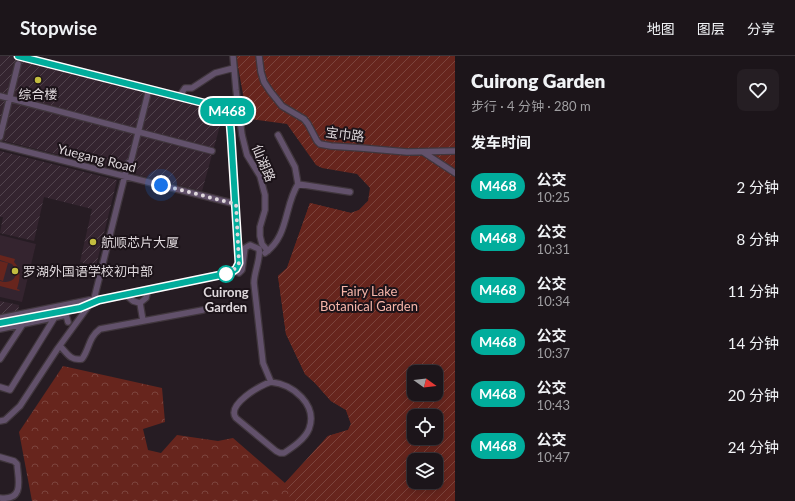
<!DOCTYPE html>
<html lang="zh">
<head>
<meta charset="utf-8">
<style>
  :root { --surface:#1c151a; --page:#251e23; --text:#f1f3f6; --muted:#a09fa2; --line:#3a3439 }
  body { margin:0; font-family:Lato,"Noto Sans SC",sans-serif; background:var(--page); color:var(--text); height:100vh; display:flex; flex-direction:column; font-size:15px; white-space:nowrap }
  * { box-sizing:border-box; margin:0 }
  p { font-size:13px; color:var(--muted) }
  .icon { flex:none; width:22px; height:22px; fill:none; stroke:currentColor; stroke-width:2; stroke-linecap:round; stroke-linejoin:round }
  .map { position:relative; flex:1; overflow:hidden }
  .drawer { display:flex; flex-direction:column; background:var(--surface); width:340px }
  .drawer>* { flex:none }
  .badge { padding:0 8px; border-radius:13px; font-size:14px; line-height:26px }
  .needle { width:26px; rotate:105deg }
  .controls { position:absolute; left:407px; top:309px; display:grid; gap:8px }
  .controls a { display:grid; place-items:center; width:36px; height:36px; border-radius:8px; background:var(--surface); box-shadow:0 2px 10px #0003,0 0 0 1px var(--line); font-size:20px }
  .you { position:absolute; width:20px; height:20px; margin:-10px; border:3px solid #fff; border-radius:50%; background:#1a73e8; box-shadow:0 0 0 6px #1a73e833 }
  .map>.badge { position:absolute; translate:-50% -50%; box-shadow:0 0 0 2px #fff }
  h2 { padding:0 16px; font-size:15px; line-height:36px }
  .round { display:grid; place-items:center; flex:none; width:42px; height:42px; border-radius:8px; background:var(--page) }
  .summary { display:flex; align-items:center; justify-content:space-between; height:68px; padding:0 16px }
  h1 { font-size:19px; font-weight:800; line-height:30px }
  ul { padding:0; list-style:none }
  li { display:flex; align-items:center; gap:12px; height:52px; padding:0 16px }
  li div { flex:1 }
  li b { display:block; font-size:15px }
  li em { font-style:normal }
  li .badge { min-width:44px; font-weight:700; text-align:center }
  header { display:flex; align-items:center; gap:24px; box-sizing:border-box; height:56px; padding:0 20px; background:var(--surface); border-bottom:1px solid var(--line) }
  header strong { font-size:19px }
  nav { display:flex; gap:22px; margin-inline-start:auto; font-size:14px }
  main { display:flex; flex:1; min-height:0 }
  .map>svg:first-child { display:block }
</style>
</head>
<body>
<header>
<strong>Stopwise</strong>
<nav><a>地图</a><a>图层</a><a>分享</a></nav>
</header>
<main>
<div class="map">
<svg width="455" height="445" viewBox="0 0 455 445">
  <defs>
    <pattern id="industrial-furrows" width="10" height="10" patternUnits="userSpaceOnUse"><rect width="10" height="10" fill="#34242f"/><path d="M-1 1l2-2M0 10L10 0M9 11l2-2" fill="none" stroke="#51434d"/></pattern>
    <pattern id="forest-crowns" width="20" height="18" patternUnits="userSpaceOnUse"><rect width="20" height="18" fill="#67251d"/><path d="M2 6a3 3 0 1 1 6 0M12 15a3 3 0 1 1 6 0" fill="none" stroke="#7c443d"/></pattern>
    <pattern id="garden-furrows" width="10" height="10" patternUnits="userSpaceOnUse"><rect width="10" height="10" fill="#67251d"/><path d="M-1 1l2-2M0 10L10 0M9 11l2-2" fill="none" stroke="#7c443d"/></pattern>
  </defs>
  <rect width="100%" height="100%" fill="#261c23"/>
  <path fill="#34242f" d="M0,179L36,188L22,246L0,241Z"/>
  <path fill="url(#industrial-furrows)" d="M0,0H12L224,55L202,135L0,84Z
    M0,95L117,124L96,210L80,206L92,153L44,141L34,185L0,177L3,161H0Z
    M0,245L19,249L18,256L0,259Z"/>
  <path fill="#67251d" d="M0,199L15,203L14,206C22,214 20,223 17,233L20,234L19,235L0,230V225C13,229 21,219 12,208L0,204Z
    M0,205L8,207L3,225L0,224Z"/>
  <path fill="url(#forest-crowns)" fill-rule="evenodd" d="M368,145L428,166L455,445H32L19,376L63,310L162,332L165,366L143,373L148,394L161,397L177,379L218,385L233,382L285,427L328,380L348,374L351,368L346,354L331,345L315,327L305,318L286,278L278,220L287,212L310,147L351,157L359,154ZM414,316H436V338H414ZM414,360H436V382H414ZM414,404H436V426H414Z"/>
  <path fill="url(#garden-furrows)" fill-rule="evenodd" d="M236,0H455V445H291L285,427L328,380L348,374L351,368L346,354L331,345L315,327L305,318L286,278L278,220L287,212L310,147L351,157L359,154L368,145L370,132L357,118L322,112L316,109L287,68L251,63L245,49ZM414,316H436V338H414ZM414,360H436V382H414ZM414,404H436V426H414Z"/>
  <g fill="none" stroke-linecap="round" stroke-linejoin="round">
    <g stroke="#40363d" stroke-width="8">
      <path id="minor" d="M233,0L236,34L242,79L247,99L260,120L265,139V154L260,171V180L262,188L268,195
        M259,0L261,16L264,26L270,35L282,50L304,63L308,68L317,85L320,88L331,90L361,92L407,96L455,95
        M0,40L212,95
        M179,41L185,32H192L215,17L234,12
        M278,79L295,111L298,128
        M0,81L18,8
        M0,89L236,148
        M423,96L455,117
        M298,128L350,136
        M265,197C289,180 284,150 298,128
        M233,215L239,217L242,214L245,192L250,189L259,193C261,202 254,216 254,227L263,307L271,326
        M126,239L133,245L140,247L146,242L148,234
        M140,247L143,265
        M0,262L94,243L128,107L131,105L149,33
        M0,267L80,252L99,244L230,217L236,213L239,207L231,79C230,70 231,57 223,52L18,0
        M0,273L66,259L68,266
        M60,290C67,297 70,305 82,303C90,292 88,282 100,273L203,254
        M0,303L23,268
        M271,326C293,328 318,349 309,373C305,383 293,391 284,397H280L276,395L236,362C226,349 260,329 271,326Z
        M0,331L10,334L55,261
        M0,365L5,364L20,350L58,292L90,248
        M0,401L14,405L17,408C18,423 25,445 0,442"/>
    </g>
    <use href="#minor" stroke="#62516b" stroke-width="5.5"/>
  </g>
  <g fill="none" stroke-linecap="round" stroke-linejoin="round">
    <g stroke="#fff" stroke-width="9">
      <path id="line" d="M0,267L80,252L99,244L230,217L236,213L239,207L231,79L230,67L226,54L208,48L18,0"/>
    </g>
    <use href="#line" stroke="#01ad9c" stroke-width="6"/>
    <path stroke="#dfd8dc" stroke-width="4" stroke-dasharray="0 7.2" d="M161,129L236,148L239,207L233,215L226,218"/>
  </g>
  <g fill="#c3bd3f" stroke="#1c1319" stroke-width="1.5">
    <circle cx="38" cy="24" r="4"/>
    <circle cx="93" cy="186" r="4"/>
    <circle cx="15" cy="215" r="4"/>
  </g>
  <circle fill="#fff" stroke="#01ad9c" stroke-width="2" cx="226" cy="218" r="8"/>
  <g text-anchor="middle" stroke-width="4" stroke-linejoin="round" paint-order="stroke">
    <g font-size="13" fill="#dfd8dc" stroke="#1c1319" text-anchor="start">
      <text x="38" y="43" text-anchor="middle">综合楼</text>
      <text x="101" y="191">航顺芯片大厦</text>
      <text x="23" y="220">罗湖外国语学校初中部</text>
    </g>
    <g font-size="13" fill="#dfd8dc" stroke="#1c1319">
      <text transform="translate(345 78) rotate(7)" y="5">宝巾路</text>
      <text transform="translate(97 102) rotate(14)" y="5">Yuegang Road</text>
      <text transform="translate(264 107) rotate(67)" y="5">仙湖路</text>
    </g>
    <g font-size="13" fill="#f6b5a9" stroke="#1c1319">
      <text x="369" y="240">Fairy Lake<tspan x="369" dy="15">Botanical Garden</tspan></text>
    </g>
    <g font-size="13" font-weight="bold" fill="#dfd8dc" stroke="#1c1319">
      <text x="226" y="241">Cuirong<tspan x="226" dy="15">Garden</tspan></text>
    </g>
  </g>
</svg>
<div class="controls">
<a><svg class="needle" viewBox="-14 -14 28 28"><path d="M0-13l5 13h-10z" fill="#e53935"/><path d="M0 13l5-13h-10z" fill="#a09fa2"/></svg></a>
<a><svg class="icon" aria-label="locate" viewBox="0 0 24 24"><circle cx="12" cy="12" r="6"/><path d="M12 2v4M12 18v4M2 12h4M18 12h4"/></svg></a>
<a><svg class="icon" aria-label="layers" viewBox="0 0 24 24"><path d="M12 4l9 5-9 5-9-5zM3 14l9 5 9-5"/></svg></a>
</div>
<div class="you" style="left:161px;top:129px"></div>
<b class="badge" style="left:227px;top:55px;background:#01ad9c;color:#fff">M468</b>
</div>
<section class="drawer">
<div class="summary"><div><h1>Cuirong Garden</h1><p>步行 · 4 分钟 · 280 m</p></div><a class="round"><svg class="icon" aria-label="heart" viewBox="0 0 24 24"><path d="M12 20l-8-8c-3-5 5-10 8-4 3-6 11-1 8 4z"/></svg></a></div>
<h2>发车时间</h2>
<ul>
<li><span class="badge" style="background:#01ad9c;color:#fff">M468</span><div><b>公交</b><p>10:25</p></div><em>2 分钟</em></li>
<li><span class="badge" style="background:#01ad9c;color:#fff">M468</span><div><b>公交</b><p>10:31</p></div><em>8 分钟</em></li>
<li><span class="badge" style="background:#01ad9c;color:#fff">M468</span><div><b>公交</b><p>10:34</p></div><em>11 分钟</em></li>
<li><span class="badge" style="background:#01ad9c;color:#fff">M468</span><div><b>公交</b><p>10:37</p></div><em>14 分钟</em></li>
<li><span class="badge" style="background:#01ad9c;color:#fff">M468</span><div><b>公交</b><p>10:43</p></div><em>20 分钟</em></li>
<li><span class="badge" style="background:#01ad9c;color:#fff">M468</span><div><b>公交</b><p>10:47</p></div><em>24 分钟</em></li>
</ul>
</section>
</main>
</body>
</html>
